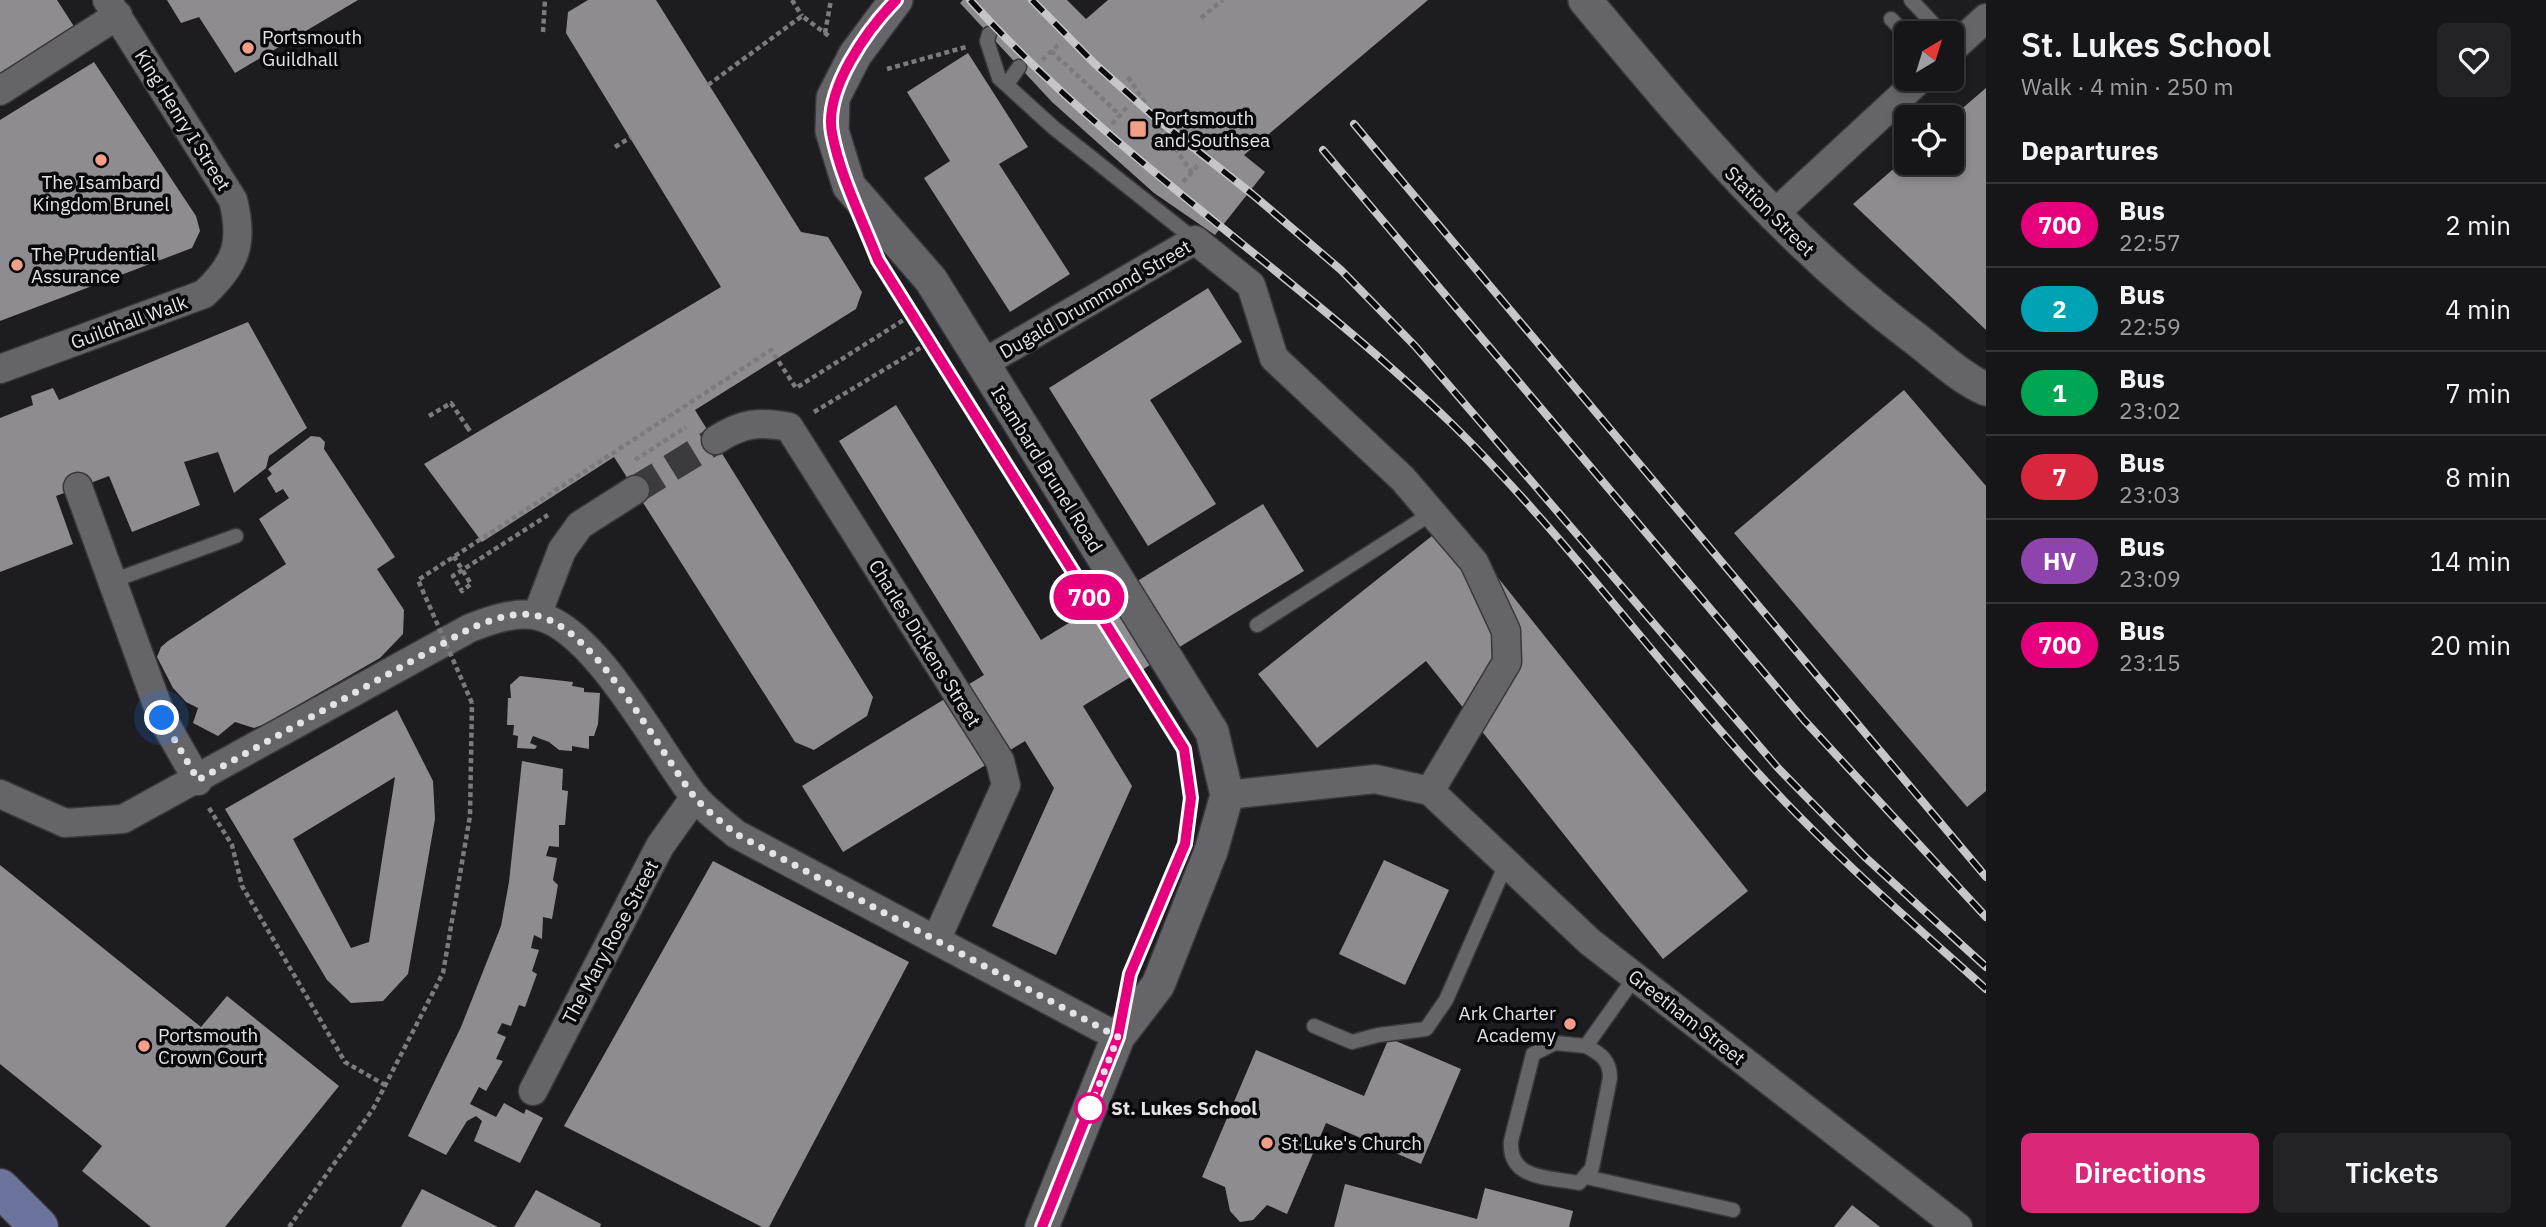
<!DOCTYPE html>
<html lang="en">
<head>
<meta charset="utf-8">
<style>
  :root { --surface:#161619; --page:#232326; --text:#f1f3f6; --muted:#9e9fa2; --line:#353538; --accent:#db2777 }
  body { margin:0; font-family:"IBM Plex Sans",sans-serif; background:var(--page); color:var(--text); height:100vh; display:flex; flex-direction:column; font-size:26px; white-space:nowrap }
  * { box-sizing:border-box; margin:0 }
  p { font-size:23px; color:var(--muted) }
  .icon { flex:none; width:38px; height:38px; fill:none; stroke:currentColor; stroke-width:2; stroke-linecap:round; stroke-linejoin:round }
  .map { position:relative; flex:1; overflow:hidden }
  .details { display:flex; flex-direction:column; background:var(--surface); width:560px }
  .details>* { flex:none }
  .badge { padding:0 14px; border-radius:23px; font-size:24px; line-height:46px }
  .needle { width:46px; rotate:38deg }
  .controls { position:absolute; left:1894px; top:21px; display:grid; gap:14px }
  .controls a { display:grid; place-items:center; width:70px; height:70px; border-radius:10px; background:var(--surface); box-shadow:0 4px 10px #0003,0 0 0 2px var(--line); font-size:35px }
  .you { position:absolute; width:35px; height:35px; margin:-18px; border:5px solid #fff; border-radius:50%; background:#1a73e8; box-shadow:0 0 0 10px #1a73e833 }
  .map>.badge { position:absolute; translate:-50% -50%; box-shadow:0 0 0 4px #fff }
  h2 { padding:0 35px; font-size:26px; line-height:63px }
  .round { display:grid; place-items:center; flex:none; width:74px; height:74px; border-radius:10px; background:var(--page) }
  .headline { display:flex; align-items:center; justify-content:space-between; height:119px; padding:0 35px }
  h1 { font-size:33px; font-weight:600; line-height:52px }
  .primary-button { display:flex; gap:14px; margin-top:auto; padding:14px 35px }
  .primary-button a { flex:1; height:80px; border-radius:10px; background:var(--accent); color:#fff; font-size:28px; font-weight:600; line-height:80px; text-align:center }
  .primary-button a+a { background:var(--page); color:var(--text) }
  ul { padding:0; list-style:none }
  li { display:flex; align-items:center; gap:21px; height:84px; padding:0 35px; border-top:2px solid var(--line) }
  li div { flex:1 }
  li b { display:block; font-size:26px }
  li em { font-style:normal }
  li .badge { min-width:77px; font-weight:700; text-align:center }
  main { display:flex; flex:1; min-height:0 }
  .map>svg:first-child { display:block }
</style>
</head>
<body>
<main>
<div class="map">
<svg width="1986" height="1227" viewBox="0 0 1986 1227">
  <rect width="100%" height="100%" fill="#1d1d21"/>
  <path fill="#8f8c91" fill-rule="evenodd" d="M0,0H57L77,31L0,79Z
    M167,0H358L235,73L199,17L181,23Z
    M588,0H656L801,232L828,237L862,292L856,309L695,410L873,697L867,716L814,750L795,742L614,457L482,542L424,464L721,287L566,33L568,12Z
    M963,0H1067L1086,19L1108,0H1428L1244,155L1265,172L1215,235L1154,193L1052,102L960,3Z
    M968,53L1028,147L999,164L1070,274L1010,312L924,178L950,161L907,92Z
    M94,62L196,216L200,231L192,248L0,321V120Z
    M1986,88V330L1853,204L1906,158V163H1951V118Z
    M1208,288L1242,342L1150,400L1216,504L1148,546L1049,388Z
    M248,322L307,428L269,456L266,468L234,493L218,452L184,462L200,505L132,532L109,476L56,496L73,544L0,572V418L33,405L31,396L53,388L59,400Z
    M1904,390L1986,486V791L1967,807L1734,533Z
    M896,405L1041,640L1263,504L1304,571L1083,706L1132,786L1056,955L992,926L1054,788L1025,741L843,852L802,786L984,675L839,441Z
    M311,436L320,437L325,442L324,449L395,557L377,569L404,610L403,634L380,658L265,724L254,728L235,722L218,736L193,723L198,708L186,702L173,688L157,657L161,647L168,641L286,564L259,519L289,498L283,489L276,493L267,478L272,474L268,469Z
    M1452,520L1748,891L1663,959L1426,661L1317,748L1258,674Z
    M520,676L573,682L572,686L584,688V692L600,693L598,724L594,736H589V749L572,746V751L559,750L549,742L533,736L530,743L537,746L535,749L517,748L518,736L513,735L514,725H507L508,698H511L510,685Z
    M397,710L433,781L435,819L408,974L383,1001L351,1003L327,980L225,809ZM395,777L369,942L351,948L293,839Z
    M522,761L563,769L562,790L568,791L565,825H559V847L549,846L546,856L557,858L553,880L558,885L552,919L543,917L542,939L534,935L531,948L539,950L532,971L537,974L525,1007L519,1005L511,1026L502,1023L497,1033L506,1037L496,1059L503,1061L486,1091L479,1087L470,1104L496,1117L504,1103L524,1114L526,1109L543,1118L520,1163L474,1141L482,1121L476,1116L467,1121L446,1155L408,1136L461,1027L501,926L509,882Z
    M1384,860L1449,890L1405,985L1339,954Z
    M713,861L909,962L769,1227H762L564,1126Z
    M0,865L201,1027L227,996L339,1086L225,1227H151L82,1171L102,1146L0,1064Z
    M1389,1038L1461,1069L1421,1164L1326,1123L1287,1214L1267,1205L1253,1220L1240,1222L1230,1211L1225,1187L1202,1177L1256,1050L1364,1096Z
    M1345,1184L1477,1219L1485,1188L1573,1211L1569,1227H1334Z
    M422,1189L498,1227H401Z
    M536,1190L601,1224L600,1227H514Z
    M1852,1205L1880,1227H1834Z"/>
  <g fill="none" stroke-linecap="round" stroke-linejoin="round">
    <path stroke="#3b3b3e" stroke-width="28" stroke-dasharray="28 14" stroke-linecap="butt" d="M635,490L716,440"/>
    <g stroke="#38373a" stroke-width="17">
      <path id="service" d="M1911,0L1942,33
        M1891,19L1906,34
        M989,34L987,41L999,78L1054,128L1195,240
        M1007,84L1019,67
        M112,581L236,536
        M1257,625L1432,513
        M1314,1026L1352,1042L1378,1035L1426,1029L1446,1000L1506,864
        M1586,1046C1601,1054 1610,1060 1610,1078L1592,1168L1579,1183C1549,1177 1508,1180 1511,1141L1533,1054L1555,1043L1586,1046L1635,977
        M1586,1177L1733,1210"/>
    </g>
    <g stroke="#38373a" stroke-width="31">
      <path id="minor" d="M1951,50L1986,18
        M0,91L118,15
        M1772,216L1920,79
        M982,364L1195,240L1251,285L1274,358L1403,479L1474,562L1506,631L1507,662L1430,791
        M0,369L204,294C236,264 244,243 233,200L107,0
        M716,440C742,423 759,421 789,427L1000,761L1006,785L937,938
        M78,487L162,718L198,781
        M537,615L562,550L580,525L635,490
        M1430,791L1590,942L1958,1227
        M0,794L65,823L123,819L470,628C491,620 515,611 538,616C595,629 657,748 693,795C704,809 722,822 736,834L1118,1037
        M1227,795L1375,779L1430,791
        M533,1091L660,846L695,797"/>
    </g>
    <g stroke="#38373a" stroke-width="36">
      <path id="tertiary" d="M896,0L855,55L833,98L832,131L849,186L931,280L1212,732L1227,795L1211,851L1158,985L1118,1037L1042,1227
        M1585,0C1686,121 1785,241 1912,336C1935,353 1959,377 1986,389"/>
    </g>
    <g stroke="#38373a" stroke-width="41">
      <path id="primary" d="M0,1188L39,1227"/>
    </g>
    <path stroke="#7b7b7e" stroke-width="4.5" stroke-dasharray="5 3.5" stroke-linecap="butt" d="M792,0L802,16
      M1201,18L1223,0
      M543,32L545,0
      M825,33L831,0
      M1051,51L1120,115
      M1042,60L1061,42
      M887,69L966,47
      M1128,77L1192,173
      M708,85L802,16L829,36
      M1112,124L1129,105
      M615,147L631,137
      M1183,182L1200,163
      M814,412L930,342
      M429,416L451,403L470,431L467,427
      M635,460L686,427
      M454,556L455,558L471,584L462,591L453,576L548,515
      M209,808L232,845L242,886L345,1062L385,1085
      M289,1227L373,1109L443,973L470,816L472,703"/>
    <use href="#service" stroke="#656469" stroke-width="14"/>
    <use href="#minor" stroke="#656469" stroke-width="28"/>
    <use href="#tertiary" stroke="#656469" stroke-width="33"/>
    <use href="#primary" stroke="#6c739c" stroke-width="38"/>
    <g stroke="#c6c6c8" stroke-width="8">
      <path id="rail" d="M970,0C1114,159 1298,275 1452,424C1562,532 1654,659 1758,773C1829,851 1908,919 1986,989
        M1032,0L1095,64L1151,114L1252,194L1341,270L1415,346L1778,768L1865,857L1986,967
        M1354,124L1986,877
        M1323,150L1804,720L1986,917"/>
    </g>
    <use href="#rail" stroke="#080709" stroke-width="5" stroke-dasharray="16" stroke-linecap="butt"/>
    <path stroke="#7b7b7e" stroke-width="4.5" stroke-dasharray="5 3.5" stroke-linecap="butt" d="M472,703L418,580L771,350L796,388L913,314"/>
  </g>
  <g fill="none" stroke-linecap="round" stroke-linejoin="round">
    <g stroke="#fff" stroke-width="16">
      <path id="line" d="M896,0C867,30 824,89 832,133C840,176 862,219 878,260L1184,749L1191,798L1185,844L1130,974L1118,1037L1042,1227"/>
    </g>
    <use href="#line" stroke="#e6007e" stroke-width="10"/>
    <path stroke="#e3e3e5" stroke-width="7" stroke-dasharray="0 12.6" d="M162,718L198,780L471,628C491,620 515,610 538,616C595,629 657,747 693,795C704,809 722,822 736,834L1118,1037L1090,1108"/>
  </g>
  <g fill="#f49e87" stroke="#080709" stroke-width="2.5">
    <circle cx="248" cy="48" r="7"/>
    <rect x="1129" y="120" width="18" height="18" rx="3.5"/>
    <circle cx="101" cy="160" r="7"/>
    <circle cx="17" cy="265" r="7"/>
    <circle cx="1570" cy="1024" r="7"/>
    <circle cx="144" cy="1046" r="7"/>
    <circle cx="1267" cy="1143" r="7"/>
  </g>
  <circle fill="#fff" stroke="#e6007e" stroke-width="3.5" cx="1090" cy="1108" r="14"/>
  <g text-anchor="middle" stroke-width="7" stroke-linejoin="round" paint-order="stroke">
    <g font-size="19" fill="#e3e3e5" stroke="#080709" text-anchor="start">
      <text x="262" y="44">Portsmouth<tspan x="262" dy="22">Guildhall</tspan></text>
      <text x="1154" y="125">Portsmouth<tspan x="1154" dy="22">and Southsea</tspan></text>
      <text x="101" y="189" text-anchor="middle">The Isambard<tspan x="101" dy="22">Kingdom Brunel</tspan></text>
      <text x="31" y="261">The Prudential<tspan x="31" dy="22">Assurance</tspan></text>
      <text x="1556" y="1020" text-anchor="end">Ark Charter<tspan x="1556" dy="22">Academy</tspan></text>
      <text x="158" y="1042">Portsmouth<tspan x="158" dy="22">Crown Court</tspan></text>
      <text x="1281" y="1150">St Luke's Church</text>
    </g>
    <g font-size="19" fill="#e3e3e5" stroke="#080709">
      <text transform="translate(183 120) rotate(58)" y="7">King Henry I Street</text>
      <text transform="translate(1770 211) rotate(45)" y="7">Station Street</text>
      <text transform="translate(1095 299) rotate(-30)" y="7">Dugald Drummond Street</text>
      <text transform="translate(129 322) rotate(-20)" y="7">Guildhall Walk</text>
      <text transform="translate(1047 469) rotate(58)" y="7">Isambard Brunel Road</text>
      <text transform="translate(925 643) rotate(58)" y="7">Charles Dickens Street</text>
      <text transform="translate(610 942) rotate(-62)" y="7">The Mary Rose Street</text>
      <text transform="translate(1687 1017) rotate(38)" y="7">Greetham Street</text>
    </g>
    <g font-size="19" font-weight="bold" fill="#e3e3e5" stroke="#080709" text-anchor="start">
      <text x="1111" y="1115">St. Lukes School</text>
    </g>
  </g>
</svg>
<div class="controls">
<a><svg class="needle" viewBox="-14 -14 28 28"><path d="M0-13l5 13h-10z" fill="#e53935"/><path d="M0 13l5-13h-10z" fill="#9e9fa2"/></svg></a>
<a><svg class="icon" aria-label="locate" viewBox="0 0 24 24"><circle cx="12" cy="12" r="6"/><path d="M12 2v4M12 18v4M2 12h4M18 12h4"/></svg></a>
</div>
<div class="you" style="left:162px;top:718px"></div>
<b class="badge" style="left:1089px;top:597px;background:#e6007e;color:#fff">700</b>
</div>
<section class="details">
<div class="headline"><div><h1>St. Lukes School</h1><p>Walk · 4 min · 250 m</p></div><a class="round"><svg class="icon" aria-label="heart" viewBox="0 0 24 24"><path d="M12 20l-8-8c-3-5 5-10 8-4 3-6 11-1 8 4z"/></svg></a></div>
<h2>Departures</h2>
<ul>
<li><span class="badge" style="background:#e6007e;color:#fff">700</span><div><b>Bus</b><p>22:57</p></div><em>2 min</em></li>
<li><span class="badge" style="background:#00a3b4;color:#fff">2</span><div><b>Bus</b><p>22:59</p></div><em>4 min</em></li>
<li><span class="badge" style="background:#00a651;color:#fff">1</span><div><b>Bus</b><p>23:02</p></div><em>7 min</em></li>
<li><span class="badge" style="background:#d7263d;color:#fff">7</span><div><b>Bus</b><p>23:03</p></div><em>8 min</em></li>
<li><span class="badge" style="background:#8e44ad;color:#fff">HV</span><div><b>Bus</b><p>23:09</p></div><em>14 min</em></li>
<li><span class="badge" style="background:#e6007e;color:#fff">700</span><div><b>Bus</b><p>23:15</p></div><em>20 min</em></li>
</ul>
<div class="primary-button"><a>Directions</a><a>Tickets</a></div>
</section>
</main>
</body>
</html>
